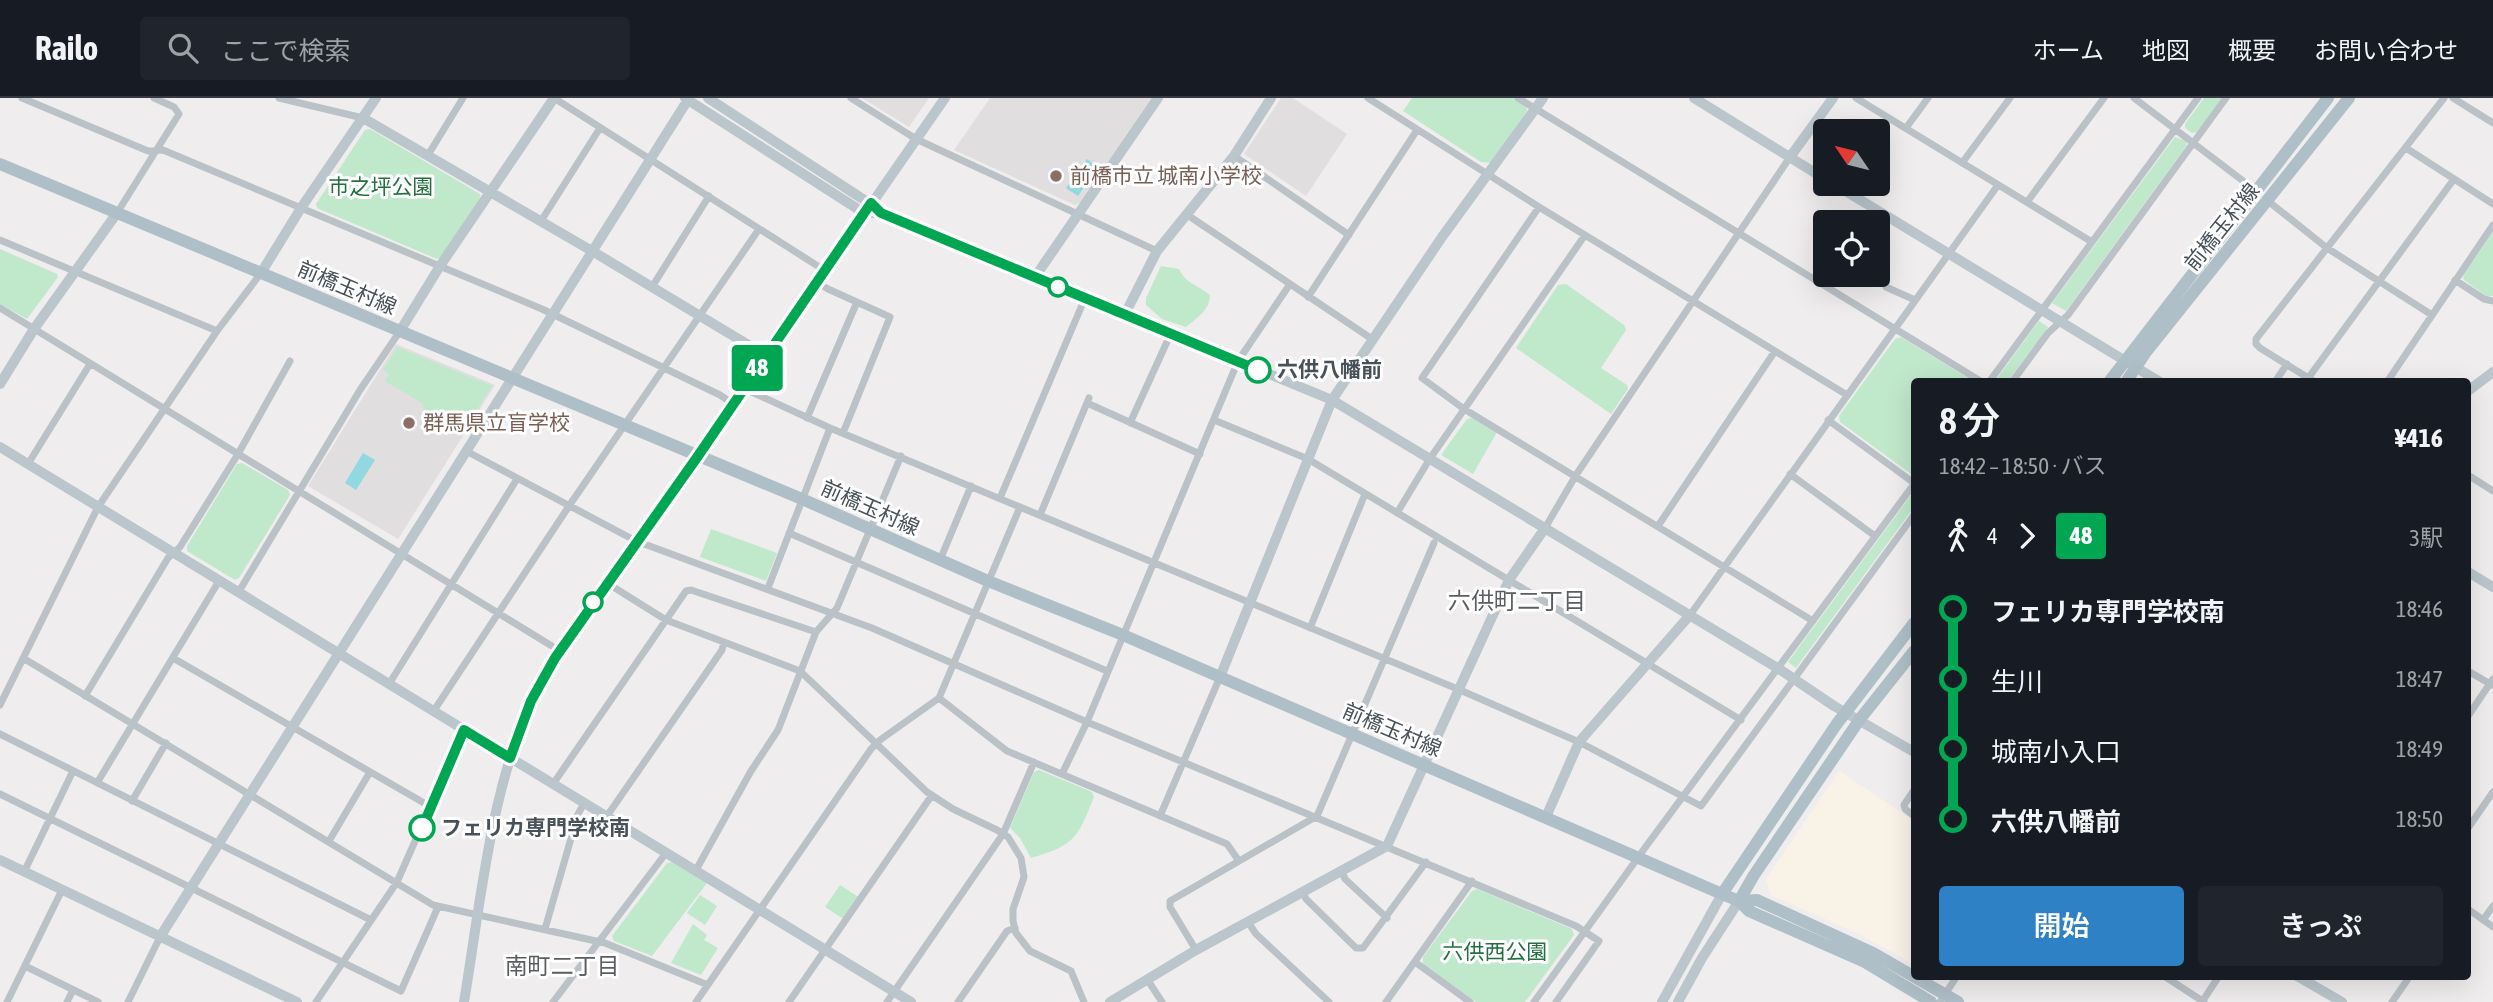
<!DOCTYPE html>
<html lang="ja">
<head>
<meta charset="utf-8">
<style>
  :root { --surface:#171b24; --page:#20242c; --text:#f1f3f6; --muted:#9ea1a6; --line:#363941; --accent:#2f81c6 }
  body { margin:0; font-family:"Asap Condensed","Noto Sans JP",sans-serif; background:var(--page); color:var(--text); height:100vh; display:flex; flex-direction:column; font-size:26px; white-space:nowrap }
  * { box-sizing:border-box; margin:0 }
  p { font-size:23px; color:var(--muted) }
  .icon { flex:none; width:38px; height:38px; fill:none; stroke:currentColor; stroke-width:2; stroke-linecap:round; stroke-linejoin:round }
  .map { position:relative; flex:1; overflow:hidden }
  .sheet { position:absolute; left:1911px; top:280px; width:560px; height:602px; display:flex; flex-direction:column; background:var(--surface); border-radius:7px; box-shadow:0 7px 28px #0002 }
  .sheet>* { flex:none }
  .badge { padding:0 14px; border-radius:5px; font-size:24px; line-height:46px }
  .needle { width:46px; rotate:305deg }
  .fabs { position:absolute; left:1813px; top:21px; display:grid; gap:14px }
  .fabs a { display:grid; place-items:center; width:77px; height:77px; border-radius:7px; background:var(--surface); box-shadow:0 7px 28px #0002; font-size:35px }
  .map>.badge { position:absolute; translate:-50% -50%; box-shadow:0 0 0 4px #fff }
  .legs { display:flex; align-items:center; gap:10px; height:77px; padding:0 28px; font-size:23px }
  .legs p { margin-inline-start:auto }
  .head { display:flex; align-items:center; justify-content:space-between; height:119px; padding:0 28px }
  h1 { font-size:38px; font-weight:600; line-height:52px }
  .action { display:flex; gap:14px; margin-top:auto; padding:14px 28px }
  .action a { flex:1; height:80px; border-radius:7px; background:var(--accent); color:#fff; font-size:28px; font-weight:600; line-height:80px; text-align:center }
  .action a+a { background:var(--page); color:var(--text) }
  ul { padding:0 28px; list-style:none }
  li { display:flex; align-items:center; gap:24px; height:70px; font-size:26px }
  li i { display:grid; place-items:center; width:10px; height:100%; margin:0 9px; background:currentColor }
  li i::after { content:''; width:18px; height:18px; margin:-9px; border:5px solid; border-radius:50%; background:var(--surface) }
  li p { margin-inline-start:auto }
  li:first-child i { background:linear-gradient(#0000 50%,currentColor 0) }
  li:last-child i { background:linear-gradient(currentColor 50%,#0000 0) }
  header { display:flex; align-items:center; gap:42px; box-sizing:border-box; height:98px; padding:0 35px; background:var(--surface); border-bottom:2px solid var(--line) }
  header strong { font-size:33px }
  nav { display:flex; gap:38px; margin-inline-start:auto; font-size:24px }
  .search { width:490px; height:63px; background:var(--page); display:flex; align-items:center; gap:18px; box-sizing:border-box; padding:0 24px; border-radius:7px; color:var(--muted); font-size:26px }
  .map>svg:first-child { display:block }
</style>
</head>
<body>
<header>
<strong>Railo</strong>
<div class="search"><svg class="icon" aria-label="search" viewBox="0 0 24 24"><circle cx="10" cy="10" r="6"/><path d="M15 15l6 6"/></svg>ここで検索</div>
<nav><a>ホーム</a><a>地図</a><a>概要</a><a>お問い合わせ</a></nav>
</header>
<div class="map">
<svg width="2493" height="904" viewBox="0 0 2493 904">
  <rect width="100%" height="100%" fill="#efeded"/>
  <path fill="#f9f2e7" d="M1839,673L1914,723V866L1859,836L1771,797L1766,781Z"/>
  <path fill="#e0dede" d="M862,0H929L909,29Z
    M990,0H1154L1080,105L1075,107L954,52Z
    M1281,0H1293L1347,36L1306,98L1244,56Z
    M396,246L495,287L398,441L308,388Z"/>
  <path fill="#c0e8cb" d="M1412,0H1514L1526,7L1527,13L1492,65L1481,64L1403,13Z
    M2204,0H2222L2197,34L2192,35L2185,30V26Z
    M370,31L480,96L481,101L442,159L437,161L317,110L316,106L365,32Z
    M2175,39L2186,43L2187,47L2066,213L2052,205Z
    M2493,134V198H2486L2464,182L2463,178Z
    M0,151L57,176L58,179L27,221L0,206Z
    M1161,168L1179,171C1187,187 1197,186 1210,197C1210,212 1197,220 1186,229L1162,221L1146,207V200Z
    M1566,186L1624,227L1626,232L1601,270L1627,287L1628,291L1611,316L1516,250L1558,187Z
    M2039,223L2048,229L2008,283H1995Z
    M1901,239L1973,283L1914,284V376H1911L1840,324L1839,318L1895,241Z
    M397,249L492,288L462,336L425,312L422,305L385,283L389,276L383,272Z
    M1472,320L1497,334L1473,376L1441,357L1467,321Z
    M242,365L288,392L290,397L239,480L235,482L187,453V448L237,366Z
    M1914,393V409L1796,570L1788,564Z
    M711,431L777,455L766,483L700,459Z
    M1039,672L1092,694L1094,699C1077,741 1075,747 1031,760L1020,740L1010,730L1034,674Z
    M672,764L707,785L652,858L614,843L612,838L667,765Z
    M840,787L860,800L845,822L825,809Z
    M1477,791L1572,831L1574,837L1525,904H1476L1423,866V859L1472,793Z
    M700,797L717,808L705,827L687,815Z
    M693,826L707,837L704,842L718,850L701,877L671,865Z"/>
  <path fill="#92d8e0" d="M1087,61L1098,69L1078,98L1066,90Z
    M363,355L375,362L356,392L345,385Z"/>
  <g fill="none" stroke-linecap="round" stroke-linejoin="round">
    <path stroke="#bac2c7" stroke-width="7" d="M22,0L148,53L163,52L542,211L720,297L733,306
      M279,0L363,20
      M554,0L824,172
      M851,0L916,41L1157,153
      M1368,0L1539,109L1847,297
      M1518,0L1982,284
      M1856,0L2092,144
      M2134,0L2255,92
      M2453,0L2493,25
      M1906,30L1928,0
      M2406,50L2493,106
      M428,57L463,0
      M1234,58L1349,137
      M1962,65L2010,0
      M2268,103L2327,150L2432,217
      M2027,104L2104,0
      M1539,109L1422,280L1464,311L1813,523
      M117,115L179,16L174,9L154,0
      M1186,116L1372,241
      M541,123L600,30
      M0,142L217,233
      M2455,182L2484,201L2493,203
      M816,184L828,191L890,219L843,335
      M652,189L709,98
      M1886,189L1915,202
      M1308,199L1417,32
      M0,210L560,553
      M2309,279L2454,81
      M1989,284L2198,0
      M2012,284L2048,235L2068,217L2226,0
      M2275,284L2287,266
      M2315,284L2260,250L2256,246V241L2444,0
      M2387,284L2493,127
      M743,290L830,330L1460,592L1579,644L1701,708L1914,417
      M1087,305L1200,356
      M807,320L857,204
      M1214,322L1308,361L1741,622
      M1828,322L1914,385
      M1130,325L1171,235
      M466,353L636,443L872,530L1087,624L1576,828L1599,843L1556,904
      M28,366L90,266
      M1790,376L1875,438
      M2468,377L2493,393
      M1000,400L1085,200
      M1397,415L1429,362L1585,137
      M1040,417L1089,300
      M1658,428L1775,253
      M1545,430L1576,377L1790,59
      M789,435L1107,573
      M940,462L971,388
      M607,485L666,522L800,573L927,694L953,711L997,732L1008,739L1021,760L1024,779L1013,811V823L1016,835L1030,853L1071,873L1084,904
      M768,490L830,330
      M238,495L360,292L400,233
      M1690,517L1998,87
      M1310,530L1365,396
      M23,560L433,807L605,845L708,887
      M173,560L431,709
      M2468,573L2492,587
      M389,586L517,381
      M85,598L168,460L180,449L238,356L290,263
      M939,600L1020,409
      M0,607L98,409L217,233L261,175
      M433,614L569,408L759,131
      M2468,618L2493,581
      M0,636L371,822
      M1062,676L1087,624L1238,263L1290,186
      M97,685L219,483
      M553,686L686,493L691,492L816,534
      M1914,692L1904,707L1905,711L1914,718
      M0,696L401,893L438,809
      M132,703L166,645
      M607,718L722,552L724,544
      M1160,718L1220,579
      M2468,730L2493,694
      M329,743L370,674
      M696,772L751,673L778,632L816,534L837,510L901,358
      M24,774L73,673
      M1342,774L1345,781L1387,820
      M1303,795L1306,801L1356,850H1363L1426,764
      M2468,811L2493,829
      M2483,822L2493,808
      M1248,824L1256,836L1329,904
      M545,831L578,716L585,704
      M1196,852L1170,809V803L1317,718L1434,445
      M1415,864L1470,904
      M25,868L98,904
      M2164,878L2204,904
      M1147,881L1162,904
      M7,904L62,792
      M67,904L73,892
      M128,904L160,839
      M316,904L397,784L464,632
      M553,904L666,755
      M696,904L871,651L880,642L939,600L1007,653L1227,746L1239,763
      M789,904L932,697
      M887,904L1003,736L1034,664
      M958,904L1007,833L1015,830
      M1386,904L1472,783
      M1534,904L1647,747L1914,386
      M1940,904L1957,878
      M2202,904L2219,878
      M2392,904L2410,878"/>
    <path stroke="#bac5cc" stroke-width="10" d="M685,0L864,115H881L1332,302L1779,571L1834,608L1914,654
      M708,0L875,109
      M1694,0L1825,81
      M363,20L592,153L765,257
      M1790,59L1833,0
      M1834,86L2160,284
      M261,175L301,110L376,0
      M1035,179L1158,0
      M1125,216L1157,153L1234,58L1271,0
      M400,233L440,168L554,0
      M0,286L34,231L117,115
      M2468,293L2493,274
      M0,349L911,904
      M2468,474L2493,489
      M1220,579L1332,302L1442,139L1543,0
      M1546,719L1579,644L1690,517
      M0,762L297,904
      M160,839L689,0
      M2297,878L2342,904
      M464,904C482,796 491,680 542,581L945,0
      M1110,904L1196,852L1387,748L1509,482L1545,430
      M1662,904L1722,796
      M1678,904L1702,860L1739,803"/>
    <path stroke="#afbfc8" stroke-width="12" d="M0,66L802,401L988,483L1123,537L1722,796L1739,803L1757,802L1873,855L1958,904
      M2109,284L2328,0
      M2126,284L2146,254L2349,0
      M1722,796L1836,627L1914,525
      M1739,803L1754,777L1860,621L1914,553
      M1739,803L1749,813L1865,864L1931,904"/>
  </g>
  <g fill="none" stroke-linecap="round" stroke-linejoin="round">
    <g stroke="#fff" stroke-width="16">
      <path id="line-1" d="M422,730L464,632L510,660L531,603L555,560L698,358L871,105L881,115L1258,272"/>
    </g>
    <use href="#line-1" stroke="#00a651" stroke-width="10"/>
  </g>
  <g fill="#8d6e63" stroke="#fff" stroke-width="2.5">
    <circle cx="1056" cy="78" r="7"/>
    <circle cx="409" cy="325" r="7"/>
  </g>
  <g fill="#fff" stroke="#00a651" stroke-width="3.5">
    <circle cx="1058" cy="189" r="9"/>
    <circle cx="1258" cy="272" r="12"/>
    <circle cx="593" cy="504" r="9"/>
    <circle cx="422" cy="730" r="12"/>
  </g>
  <g text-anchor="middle" stroke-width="6" stroke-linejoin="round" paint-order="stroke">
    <g font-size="21" fill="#785e54" stroke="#fff" text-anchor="start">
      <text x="1070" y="85">前橋市立 城南小学校</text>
      <text x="423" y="332">群馬県立盲学校</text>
    </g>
    <g font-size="21" fill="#226f40" stroke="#fff">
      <text x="381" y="96">市之坪公園</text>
      <text x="1495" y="861">六供西公園</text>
    </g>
    <g font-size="21" fill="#475157" stroke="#fff">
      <text transform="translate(2222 129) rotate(-51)" y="7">前橋玉村線</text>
      <text transform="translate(347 190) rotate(23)" y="7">前橋玉村線</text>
      <text transform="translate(870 410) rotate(24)" y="7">前橋玉村線</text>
      <text transform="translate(1392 632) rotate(23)" y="7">前橋玉村線</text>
    </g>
    <g font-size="21" font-weight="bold" fill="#475157" stroke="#fff" text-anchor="start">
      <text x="1277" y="279">六供八幡前</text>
      <text x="441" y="737">フェリカ専門学校南</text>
    </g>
    <g font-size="23" fill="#5a5e60" stroke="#fff">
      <text x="1517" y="511">六供町二丁目</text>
      <text x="562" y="876">南町二丁目</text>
    </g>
  </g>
</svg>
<div class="fabs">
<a><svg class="needle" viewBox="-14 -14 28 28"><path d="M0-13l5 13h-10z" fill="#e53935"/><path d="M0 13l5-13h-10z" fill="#9ea1a6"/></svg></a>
<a><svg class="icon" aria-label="locate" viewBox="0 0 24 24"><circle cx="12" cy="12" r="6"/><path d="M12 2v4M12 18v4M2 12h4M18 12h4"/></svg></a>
</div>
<b class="badge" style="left:757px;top:270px;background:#00a651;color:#fff">48</b>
<section class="sheet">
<div class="head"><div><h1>8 分</h1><p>18:42 – 18:50 · バス</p></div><b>¥416</b></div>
<div class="legs"><svg class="icon" aria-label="walk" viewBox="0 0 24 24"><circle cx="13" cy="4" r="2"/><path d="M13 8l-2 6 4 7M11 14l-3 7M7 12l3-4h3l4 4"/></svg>4<svg class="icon" aria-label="forward" viewBox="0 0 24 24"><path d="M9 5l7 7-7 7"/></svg><b class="badge" style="background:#00a651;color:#fff">48</b><p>3駅</p></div>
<ul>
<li><i style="color:#00a651"></i><b>フェリカ専門学校南</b><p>18:46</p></li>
<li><i style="color:#00a651"></i><span>生川</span><p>18:47</p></li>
<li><i style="color:#00a651"></i><span>城南小入口</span><p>18:49</p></li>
<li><i style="color:#00a651"></i><b>六供八幡前</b><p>18:50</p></li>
</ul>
<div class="action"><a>開始</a><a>きっぷ</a></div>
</section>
</div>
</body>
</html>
